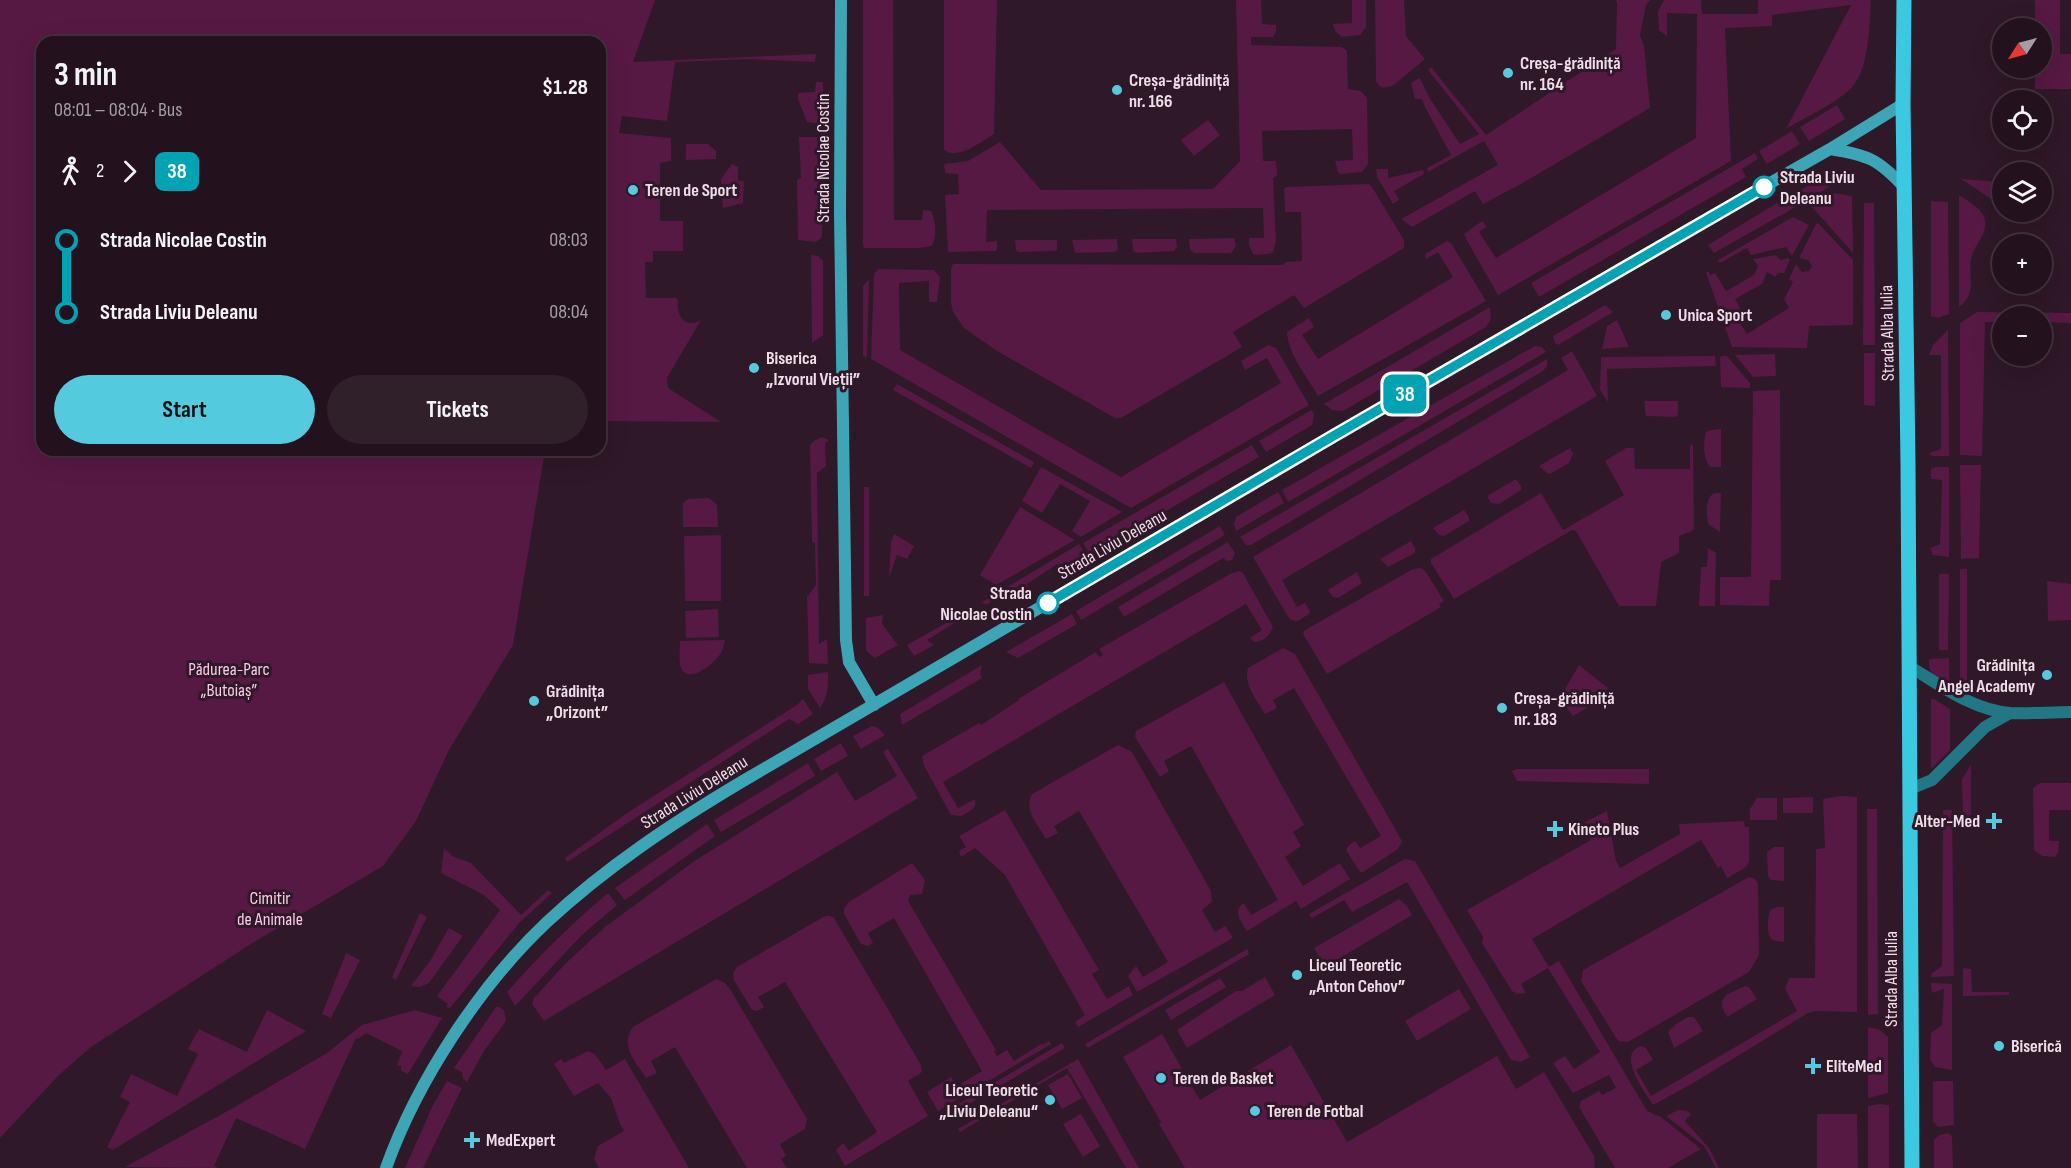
<!DOCTYPE html>
<html lang="en">
<head>
<meta charset="utf-8">
<style>
  :root { --surface:#23121d; --page:#2f202a; --text:#f1f3f6; --muted:#a39ea4; --line:#40323b; --accent:#54cade }
  body { margin:0; font-family:"Sofia Sans Condensed",sans-serif; background:var(--page); color:var(--text); height:100vh; display:flex; flex-direction:column; font-size:22px; white-space:nowrap }
  * { box-sizing:border-box; margin:0 }
  p { font-size:20px; color:var(--muted) }
  .icon { flex:none; width:33px; height:33px; fill:none; stroke:currentColor; stroke-width:2; stroke-linecap:round; stroke-linejoin:round }
  .map { position:relative; flex:1; overflow:hidden }
  .sheet { position:absolute; left:36px; top:36px; width:570px; height:420px; display:flex; flex-direction:column; background:var(--surface); border-radius:18px; box-shadow:0 6px 24px #0002,0 0 0 2px var(--line) }
  .sheet>* { flex:none }
  .badge { padding:0 12px; border-radius:9px; font-size:21px; line-height:39px }
  .needle { width:39px; rotate:234deg }
  .fabs { position:absolute; left:1992px; top:18px; display:grid; gap:12px }
  .fabs a { display:grid; place-items:center; width:60px; height:60px; border-radius:50%; background:var(--surface); box-shadow:0 6px 24px #0002,0 0 0 2px var(--line); font-size:30px }
  .map>.badge { position:absolute; translate:-50% -50%; box-shadow:0 0 0 3px #fff }
  .legs { display:flex; align-items:center; gap:9px; height:66px; padding:0 18px; font-size:20px }
  .legs p { margin-inline-start:auto }
  .head { display:flex; align-items:center; justify-content:space-between; height:102px; padding:0 18px }
  h1 { font-size:33px; font-weight:700; line-height:45px }
  .primary-button { display:flex; gap:12px; margin-top:auto; padding:12px 18px }
  .primary-button a { flex:1; height:69px; border-radius:36px; background:var(--accent); color:#111; font-size:24px; font-weight:700; line-height:69px; text-align:center }
  .primary-button a+a { background:var(--page); color:var(--text) }
  ul { padding:0 18px; list-style:none }
  li { display:flex; align-items:center; gap:21px; height:72px; font-size:22px }
  li i { display:grid; place-items:center; width:9px; height:100%; margin:0 8px; background:currentColor }
  li i::after { content:''; width:15px; height:15px; margin:-8px; border:4px solid; border-radius:50%; background:var(--surface) }
  li p { margin-inline-start:auto }
  li:first-child i { background:linear-gradient(#0000 50%,currentColor 0) }
  li:last-child i { background:linear-gradient(currentColor 50%,#0000 0) }
  .map>svg:first-child { display:block }
</style>
</head>
<body>
<div class="map">
<svg width="2071" height="1168" viewBox="0 0 2071 1168">
  <rect width="100%" height="100%" fill="#2f1827"/>
  <path fill="#561943" d="M0,0H655L633,62L816,54L815,62L746,59L675,62L667,121L622,116L619,133L671,138V161L660,163V221H683V251H653V262H645L646,298H676L678,300C676,315 685,330 701,320L667,378L668,388L721,422L600,421V42H42V450H545L513,645L449,750L416,821L383,866L254,942L91,1047L59,1075L0,1138Z
    M863,0H893L894,220H922L923,210L931,211C936,221 937,235 932,246L918,248H864L863,244Z
    M944,0H997L994,134C983,141 955,162 944,149Z
    M1236,0H1261L1262,24L1276,25V31L1273,37H1251V45L1342,47L1347,51L1348,89L1361,91L1367,98L1368,164L1362,172L1341,174L1338,172L1335,161L1353,160L1352,129L1262,131L1263,161H1276L1277,176L1273,178L1276,241L1273,252L1268,254L1254,255L1249,246V238H1264L1263,208L987,210L986,242L997,241V249L995,251L948,252L945,195L959,194L958,174L945,173L944,164L968,161L1000,142L1041,190L1213,189L1240,161Z
    M1352,0H1366V27L1360,35L1342,37L1335,31L1333,24L1352,23Z
    M1375,0H1404L1406,36L1425,59L1394,85C1386,88 1380,90 1376,81Z
    M1615,0H1650L1646,5L1640,35L1644,46L1650,108L1521,184L1483,204L1475,191L1412,227L1401,219L1498,165L1484,141L1428,172L1427,168L1451,155L1425,107L1422,99H1415L1411,83L1419,78L1421,80L1429,97L1460,144L1479,134L1428,70L1431,67L1486,135L1616,49L1617,2Z
    M1664,0H1701L1702,14H1758V0H1871C1869,25 1870,66 1853,86C1841,101 1804,118 1786,129L1851,5L1772,15V26L1725,28L1731,161L1498,295L1466,239L1464,234L1482,221L1487,227L1479,232L1496,258L1696,138L1697,14L1667,13V36L1659,30L1658,11Z
    M2035,0H2060V54H2071V89H2035V68H2042V28H2035Z
    M816,82H823V124L807,122L798,99V93L815,92Z
    M1837,105L1845,119L1809,141L1800,127Z
    M1208,120L1220,135L1194,156L1181,140Z
    M1792,131L1800,144L1767,164L1759,151Z
    M799,137H822V237L816,242L798,240L797,180L801,178Z
    M686,144H708L716,151V159L686,160Z
    M1755,153L1758,159L1742,169L1746,177L1539,297L1531,283Z
    M732,164L738,167V181H744L743,203L723,208L721,179Z
    M1376,169H1388V178L1423,170L1424,174L1394,191L1399,200L1393,204L1377,177Z
    M1824,176L1829,187L1806,201L1797,192Z
    M1961,179L2002,182V202L1993,200Z
    M1369,184L1372,187L1404,240V248L1304,308L1294,295L1233,332L1242,347L1121,418H1115L997,351L964,328L953,312L951,303V268L953,264L1282,265L1286,262L1302,261L1301,212H1285L1284,189L1286,187Z
    M1833,193L1852,196L1853,253L1811,206Z
    M1792,194L1801,204L1714,253L1708,245Z
    M1959,195C1968,201 1983,209 1985,220C1988,233 1975,244 1972,255C1966,275 1979,293 1959,307Z
    M1931,201L1948,202L1949,314L1938,318L1931,316Z
    M1864,203H1874L1875,345H1863Z
    M1793,217L1809,225L1792,256L1786,247L1751,255L1747,248L1720,263L1718,260Z
    M1818,223L1853,260V325L1809,326L1807,348L1732,347L1706,273L1708,271L1711,275L1715,273L1726,291L1754,275L1758,266L1753,259L1776,255L1780,260L1788,258L1790,260L1784,273H1778L1775,277L1767,272L1762,284L1735,299L1741,310L1738,320L1747,334L1789,308L1784,299L1793,282L1789,279L1796,264L1802,272L1809,271L1812,266L1808,260L1799,258L1816,224Z
    M1234,238L1236,246L1231,253H1194L1190,249L1189,239Z
    M1117,239L1118,249L1115,252L1075,253L1072,240Z
    M1132,239H1176L1177,247L1174,251L1136,253L1133,250Z
    M1015,240H1057V250L1054,251L1018,252L1016,250Z
    M1447,241L1451,243L1486,301L1318,396C1307,376 1288,355 1287,332L1309,318L1314,327L1302,335L1318,359L1453,277L1438,252L1426,259L1425,254Z
    M811,255L818,256L823,261V335L812,343Z
    M878,269L934,270L940,277L937,302H929V281L899,283L900,350L1121,477L1281,383L1267,358L1245,370L1241,361L1268,345L1276,348L1309,405L1131,508L871,359L874,274Z
    M869,279L867,357L863,356V286Z
    M1605,305L1613,312L1558,345L1555,343L1553,336Z
    M1490,307L1491,319L1486,327L1343,411L1332,410L1324,404Z
    M1977,312L2071,313V323L2042,322V316H2002V322H1985L1982,456L1960,455V323Z
    M1617,320L1629,347L1602,349L1607,326Z
    M1948,330L1949,456H1932L1929,453L1941,449V355H1929L1933,345Z
    M1535,346L1542,347L1546,352L1288,502L1282,490Z
    M1572,351L1597,396L1282,580L1297,607L1305,603L1310,611L1309,614L1298,621L1290,620L1253,557L1568,370L1561,358Z
    M1864,353H1875V406L1864,405Z
    M1775,354L1776,376L1753,377L1735,355Z
    M1715,356L1716,366L1607,369L1608,402L1600,390L1601,357Z
    M1722,356H1727L1750,383V388L1721,387L1720,358Z
    M1547,359V366L1543,371L1251,545H1246L1240,537Z
    M897,384L1034,462L1031,468L893,390Z
    M1780,390L1781,580H1770L1769,606L1720,605V577H1751L1753,391Z
    M1644,401H1678V415L1674,417L1646,416Z
    M1311,410L1314,414L1312,425L1266,452L1259,441Z
    M1721,429V467H1710C1703,458 1703,443 1706,432L1711,430Z
    M822,437L829,440L825,443L826,466L817,473L819,644L827,639L828,664L809,663L807,597L816,585L815,543L812,542L810,445L814,441Z
    M1693,444L1694,529L1690,532L1679,536V553L1661,562L1656,606H1619L1576,531L1572,530L1454,599L1431,563V559L1541,493L1563,530L1624,495L1605,461L1626,448H1634L1635,469H1690V446Z
    M1252,445L1259,457L1090,555L1083,543Z
    M1570,448L1573,454L1569,463L1550,474L1547,473L1539,466Z
    M1960,465H1981L1979,558L1961,559Z
    M1041,467L1122,512L1081,537L1072,531L1090,501L1060,484L1042,513L1022,501Z
    M1936,467H1949V557L1933,555L1930,548L1940,544L1942,480L1931,479V469Z
    M1516,479L1521,486V490L1499,504L1491,503L1487,496Z
    M864,487H869V596H864Z
    M1278,492L1284,503L1236,531L1234,524L1236,517Z
    M1714,493H1721L1720,532L1708,524C1707,514 1704,499 1714,493Z
    M709,498L717,505L718,527H683V503L688,499Z
    M1020,507L1075,540L996,585L980,575Z
    M1464,510L1469,517V521L1444,536L1439,535L1433,528Z
    M1220,526L1225,535L1081,620L1076,611Z
    M894,534L914,546L907,559L897,555L889,578L891,542Z
    M721,535V601H685L684,536Z
    M1411,541L1415,548V553L1388,567L1380,559Z
    M1228,542L1235,553L1232,560L1227,561L1223,558L1124,617L1118,607Z
    M1079,544L1087,557L1062,572L1057,564L1027,584L1030,589L1026,592L1021,585L986,605L982,602Z
    M1708,548L1716,553L1715,606H1699L1701,567H1707Z
    M1421,568L1426,572L1444,601L1439,604L1441,607L1327,674L1303,634L1305,630L1413,569Z
    M1960,569H1967V692L1960,689Z
    M1239,571L1243,573L1273,627C1270,636 1263,642 1254,642L1250,638L1262,630L1246,604L943,782L958,808L975,799C978,808 968,812 961,816L951,815L924,766L922,756L979,723L981,725L1019,700L1018,699L1096,652L1099,657L1103,655L1099,649L1230,574Z
    M1357,572L1362,583L1338,598L1333,597L1328,590Z
    M1939,574H1949L1948,650H1939Z
    M2047,581L2071,584V620L2048,621Z
    M718,609L719,637L686,638L685,611Z
    M967,611L971,613L927,640L934,645L914,656L907,645Z
    M1072,614L1077,624L1018,658L1006,652Z
    M883,615L882,624L898,645L875,658L867,652L866,648V618Z
    M725,640C724,644 723,649 721,653C715,663 691,683 682,670C678,664 680,649 680,641Z
    M1283,648L1295,654L1402,841L1398,849L1363,872H1360L1346,850L1348,846L1355,841L1360,848L1381,836L1294,688L1273,700L1277,708L1265,714C1257,700 1243,685 1248,668Z
    M1949,658V685C1935,676 1928,676 1929,659Z
    M982,665L980,673L982,678L902,725L900,714Z
    M1579,665L1608,688L1602,699L1573,716L1559,699Z
    M828,672C828,686 828,697 820,708L808,689V675Z
    M1224,682L1304,825L1293,832L1301,846L1285,857L1303,886L1340,863L1350,879L1301,909L1296,901L1247,931C1241,922 1232,911 1244,903L1251,915L1278,900L1191,746L1164,761L1169,771L1160,777L1135,737L1136,731Z
    M803,699L813,714L798,724L789,719L567,862L565,858L627,813L797,705Z
    M1931,699H1934L1950,709V750L1931,769Z
    M872,726L877,727L885,735L861,749L853,736Z
    M841,743L848,756L821,771L814,759Z
    M1118,745L1132,752L1211,891L1212,902L1202,910L1215,932L1225,926L1233,938L1137,992L1128,976L1136,966L1143,977L1168,962L1079,811L1054,826L1058,833L1046,839C1038,825 1023,810 1032,794Z
    M888,749L918,798L544,1021L532,1004L534,998L565,964L605,927L696,860L837,772L855,801L897,776L883,752Z
    M808,763L815,776L721,832L714,820Z
    M1971,765V820L1963,819L1962,779Z
    M1517,769H1649V784L1517,781L1512,771Z
    M2040,783H2071V810H2049V841H2059L2058,853L2055,857L2042,856L2034,850L2033,788Z
    M1841,796L1857,797V1012L1816,1011L1808,1013L1695,1082L1653,1105C1644,1091 1616,1054 1641,1046L1646,1048L1653,1060L1636,1070L1651,1096L1797,1011L1785,989L1789,978H1815L1816,849L1825,848L1823,799Z
    M1813,797V813H1783V798Z
    M1757,798H1777V820H1750V809Z
    M1867,809H1877L1878,1014L1868,1015Z
    M1005,810L1099,970L1092,974L1107,999L1129,986L1133,995L1078,1027L1075,1022L1085,1015L1005,875L975,848L961,857L959,851L966,847L959,836Z
    M1943,810H1952L1954,976L1932,977L1931,974L1942,966Z
    M1607,811L1616,861L1620,868L1680,834L1679,824L1744,821L1745,827H1749V862L1745,868L1727,878L1721,866L1718,868L1701,840L1532,939L1549,967L1559,961L1647,1111L1661,1117L1701,1149L1668,1168H1615L1579,1107L1581,1101L1599,1091L1602,1095L1616,1088L1609,1075L1573,1093L1553,1063L1565,1056L1574,1069L1600,1052L1548,968L1521,984L1526,993L1517,994L1512,991L1482,943L1483,937L1467,910L1591,840L1583,823Z
    M707,824L715,836L625,900L615,888Z
    M1774,847H1784V881L1771,880L1768,876L1767,852Z
    M444,848L452,856L471,863L521,915L548,890L552,893L520,922L450,1008L446,1007L448,1004L437,996L500,910L484,895L441,873Z
    M1405,859L1415,861L1530,1057L1521,1062L1511,1060L1407,882L1352,912L1344,900L1312,918L1309,914Z
    M912,863L925,880L922,894L910,895L908,901L996,1050L994,1051L997,1056L1007,1050L1014,1061L1041,1044L1042,1045L1049,1041L1051,1044L938,1111L927,1092L951,1077L957,1086L982,1071L894,918L868,933L873,943L868,946L861,944L844,914V909L849,902Z
    M1749,877L1755,879L1758,883L1759,955L1749,972L1628,1042L1618,1041L1581,981L1583,970Z
    M608,893L617,905L582,935L515,1006L507,992C539,956 572,923 608,893Z
    M1399,899L1407,906L1412,915L1325,967L1314,948Z
    M1777,907H1784V942C1782,942 1774,941 1773,940C1765,936 1768,917 1770,910Z
    M420,913L427,917L396,980L392,977Z
    M825,916H830L834,918L921,1065L922,1072L908,1081L928,1116L845,1166L836,1150L843,1143L849,1151L877,1132L785,982L758,997L764,1007L757,1011L752,1010L734,980L733,973L737,967Z
    M449,928L463,936L429,983L420,987L411,986L430,961Z
    M1247,949L1249,954L1088,1048L1085,1044Z
    M346,953L360,960L331,1018L322,1014Z
    M1963,968L1971,969L1972,992H2009V995L1963,996Z
    M1265,977L1275,995L1187,1048L1177,1030L1236,991H1242Z
    M1220,978L1226,987L1171,1020L1165,1010Z
    M716,979L725,983L730,989L807,1119L805,1129L780,1144L786,1156L781,1159L787,1168H747L675,1047L651,1061L657,1073L646,1078C636,1062 619,1045 633,1027Z
    M1931,983L1952,984V1070L1935,1067L1930,1059L1931,1033L1942,1025L1944,989L1932,993Z
    M1745,986L1749,987L1757,999L1727,1017L1722,1007V1001L1726,995Z
    M1459,989L1471,1009L1417,1041L1405,1021Z
    M496,1007H499L504,1010L506,1021L484,1051L467,1082L463,1078L462,1072L454,1068Z
    M267,1010L306,1031L113,1150L107,1147L130,1102L120,1097L131,1074L177,1096L198,1054L188,1049L199,1029L247,1052Z
    M415,1010L442,1018L408,1074L401,1071V1066L397,1065L402,1051L366,1033L358,1039L356,1038L305,1149L236,1118L214,1166L218,1168L125,1167L233,1108L327,1053L362,1025Z
    M1688,1017H1694L1703,1031L1674,1048L1668,1032L1676,1024Z
    M1868,1027L1880,1030L1888,1037V1093L1868,1098Z
    M1162,1034L1200,1100L1291,1045L1347,1142L1497,1056L1516,1089L1544,1072L1594,1156L1595,1168H1185L1159,1124L1161,1122L1123,1057Z
    M1062,1043L1065,1048L950,1115L948,1110Z
    M588,1051L595,1054L606,1070L625,1059L689,1168H599L594,1159L598,1146L624,1131L620,1124L611,1098L598,1083L574,1096L554,1064L561,1059L564,1063Z
    M1078,1059L1139,1168H1126L1067,1068L960,1132L958,1129Z
    M1068,1074L1082,1098L1062,1109L1048,1085Z
    M447,1081L462,1088L423,1168H405L433,1105Z
    M1937,1081H1953L1954,1125L1938,1127L1933,1121V1082Z
    M1879,1104L1889,1105V1168H1868V1106Z
    M1678,1110L1687,1111L1691,1114L1685,1121L1709,1148L1719,1168H1716L1704,1146L1666,1116Z
    M1081,1114L1100,1146L1083,1157L1063,1124Z
    M1817,1114H1857L1858,1168H1817Z
    M1948,1133L1952,1136L1953,1168H1934V1140L1939,1135Z"/>
  <g fill="none" stroke-linecap="round" stroke-linejoin="round">
    <path stroke="#227785" stroke-width="12" d="M1909,666C1940,685 1972,710 2010,713C2030,714 2051,712 2071,712
      M1910,789L1932,780L1985,727L2010,713"/>
    <path stroke="#3ca5b6" stroke-width="12" d="M841,0L840,213L846,640L849,662L874,705
      M1830,149C1868,155 1878,159 1904,187
      M386,1168C417,1081 480,985 547,922C606,867 674,822 743,781L1335,435L1691,228L1830,149L1903,104"/>
    <path stroke="#39cae1" stroke-width="15" d="M1904,0L1903,104L1908,463L1912,1168"/>
  </g>
  <g fill="none" stroke-linecap="round" stroke-linejoin="round">
    <g stroke="#fff" stroke-width="14">
      <path id="line-1" d="M1048,603L1335,435L1764,187"/>
    </g>
    <use href="#line-1" stroke="#00a3b4" stroke-width="9"/>
  </g>
  <g fill="#54cade" stroke="#2f1827" stroke-width="2">
    <circle cx="1508" cy="73" r="6"/>
    <circle cx="1117" cy="90" r="6"/>
    <circle cx="633" cy="190" r="6"/>
    <circle cx="1666" cy="315" r="6"/>
    <circle cx="754" cy="368" r="6"/>
    <circle cx="2047" cy="675" r="6"/>
    <circle cx="534" cy="701" r="6"/>
    <circle cx="1502" cy="708" r="6"/>
    <path d="M1991 812h6v6h6v6h-6v6h-6v-6h-6v-6h6z"/>
    <path d="M1552 820h6v6h6v6h-6v6h-6v-6h-6v-6h6z"/>
    <circle cx="1297" cy="975" r="6"/>
    <circle cx="1999" cy="1046" r="6"/>
    <path d="M1810 1057h6v6h6v6h-6v6h-6v-6h-6v-6h6z"/>
    <circle cx="1161" cy="1078" r="6"/>
    <circle cx="1050" cy="1100" r="6"/>
    <circle cx="1255" cy="1111" r="6"/>
    <path d="M469 1131h6v6h6v6h-6v6h-6v-6h-6v-6h6z"/>
  </g>
  <g fill="#fff" stroke="#00a3b4" stroke-width="3">
    <circle cx="1764" cy="187" r="10"/>
    <circle cx="1048" cy="603" r="10"/>
  </g>
  <g text-anchor="middle" stroke-width="6" stroke-linejoin="round" paint-order="stroke">
    <g font-size="18" font-weight="bold" fill="#eddde6" stroke="#2f1827" text-anchor="start">
      <text x="1520" y="69">Creșa-grădiniță<tspan x="1520" dy="21">nr. 164</tspan></text>
      <text x="1129" y="86">Creșa-grădiniță<tspan x="1129" dy="21">nr. 166</tspan></text>
      <text x="645" y="196">Teren de Sport</text>
      <text x="1678" y="321">Unica Sport</text>
      <text x="766" y="364">Biserica<tspan x="766" dy="21">„Izvorul Vieții”</tspan></text>
      <text x="2035" y="671" text-anchor="end">Grădinița<tspan x="2035" dy="21">Angel Academy</tspan></text>
      <text x="546" y="697">Grădinița<tspan x="546" dy="21">„Orizont”</tspan></text>
      <text x="1514" y="704">Creșa-grădiniță<tspan x="1514" dy="21">nr. 183</tspan></text>
      <text x="1980" y="827" text-anchor="end">Alter-Med</text>
      <text x="1568" y="835">Kineto Plus</text>
      <text x="1309" y="971">Liceul Teoretic<tspan x="1309" dy="21">„Anton Cehov”</tspan></text>
      <text x="2011" y="1052">Biserică</text>
      <text x="1826" y="1072">EliteMed</text>
      <text x="1173" y="1084">Teren de Basket</text>
      <text x="1038" y="1096" text-anchor="end">Liceul Teoretic<tspan x="1038" dy="21">„Liviu Deleanu“</tspan></text>
      <text x="1267" y="1117">Teren de Fotbal</text>
      <text x="486" y="1146">MedExpert</text>
    </g>
    <g font-size="18" fill="#eddde6" stroke="#2f1827">
      <text transform="translate(823 158) rotate(-90)" y="6">Strada Nicolae Costin</text>
      <text transform="translate(1887 333) rotate(-91)" y="6">Strada Alba Iulia</text>
      <text transform="translate(1112 544) rotate(-30)" y="6">Strada Liviu Deleanu</text>
      <text transform="translate(694 792) rotate(-32)" y="6">Strada Liviu Deleanu</text>
      <text transform="translate(1891 979) rotate(-90)" y="6">Strada Alba Iulia</text>
    </g>
    <g font-size="18" font-weight="bold" fill="#eddde6" stroke="#2f1827" text-anchor="start">
      <text x="1780" y="183">Strada Liviu<tspan x="1780" dy="21">Deleanu</tspan></text>
      <text x="1032" y="599" text-anchor="end">Strada<tspan x="1032" dy="21">Nicolae Costin</tspan></text>
    </g>
    <g font-size="18" fill="#f6cae4" stroke="#2f1827">
      <text x="229" y="675">Pădurea-Parc<tspan x="229" dy="21">„Butoiaș”</tspan></text>
      <text x="270" y="904">Cimitir<tspan x="270" dy="21">de Animale</tspan></text>
    </g>
  </g>
</svg>
<div class="fabs">
<a><svg class="needle" viewBox="-14 -14 28 28"><path d="M0-13l5 13h-10z" fill="#e53935"/><path d="M0 13l5-13h-10z" fill="#a39ea4"/></svg></a>
<a><svg class="icon" aria-label="locate" viewBox="0 0 24 24"><circle cx="12" cy="12" r="6"/><path d="M12 2v4M12 18v4M2 12h4M18 12h4"/></svg></a>
<a><svg class="icon" aria-label="layers" viewBox="0 0 24 24"><path d="M12 4l9 5-9 5-9-5zM3 14l9 5 9-5"/></svg></a>
<a>+</a>
<a>−</a>
</div>
<b class="badge" style="left:1405px;top:394px;background:#00a3b4;color:#fff">38</b>
<section class="sheet">
<div class="head"><div><h1>3 min</h1><p>08:01 – 08:04 · Bus</p></div><b>$1.28</b></div>
<div class="legs"><svg class="icon" aria-label="walk" viewBox="0 0 24 24"><circle cx="13" cy="4" r="2"/><path d="M13 8l-2 6 4 7M11 14l-3 7M7 12l3-4h3l4 4"/></svg>2<svg class="icon" aria-label="forward" viewBox="0 0 24 24"><path d="M9 5l7 7-7 7"/></svg><b class="badge" style="background:#00a3b4;color:#fff">38</b></div>
<ul>
<li><i style="color:#00a3b4"></i><b>Strada Nicolae Costin</b><p>08:03</p></li>
<li><i style="color:#00a3b4"></i><b>Strada Liviu Deleanu</b><p>08:04</p></li>
</ul>
<div class="primary-button"><a>Start</a><a>Tickets</a></div>
</section>
</div>
</body>
</html>
